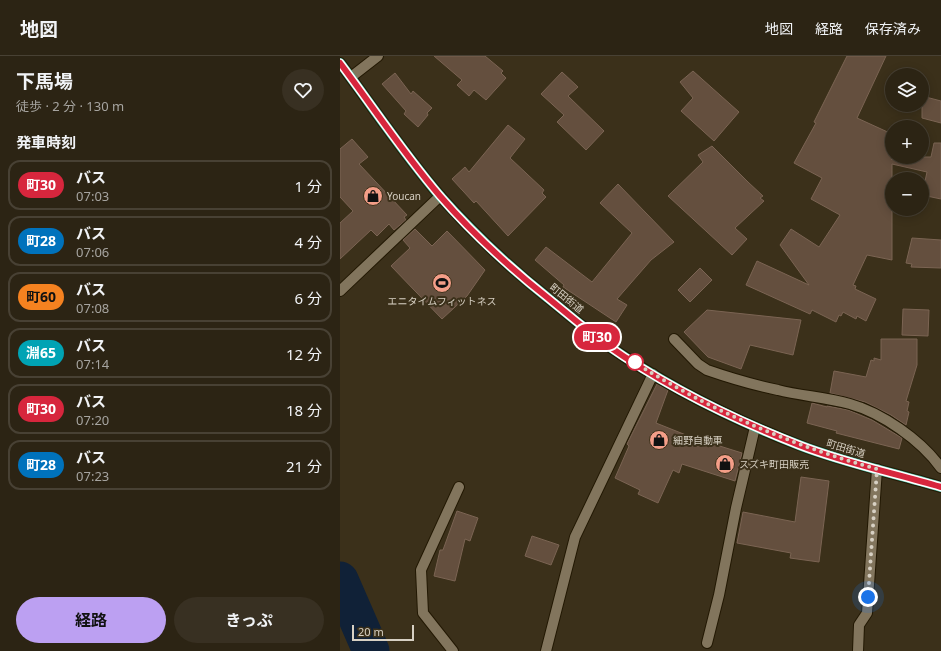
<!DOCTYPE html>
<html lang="ja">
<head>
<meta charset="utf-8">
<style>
  :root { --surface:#2c2414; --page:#383022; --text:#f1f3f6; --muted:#a6a4a0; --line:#484134; --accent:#bca0f2 }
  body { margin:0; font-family:"Noto Sans","Noto Sans JP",sans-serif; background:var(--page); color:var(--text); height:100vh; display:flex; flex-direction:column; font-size:15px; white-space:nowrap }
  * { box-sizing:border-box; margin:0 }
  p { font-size:13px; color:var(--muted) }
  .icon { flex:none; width:22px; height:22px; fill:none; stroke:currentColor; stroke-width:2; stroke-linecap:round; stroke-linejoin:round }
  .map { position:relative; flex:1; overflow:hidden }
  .panel { display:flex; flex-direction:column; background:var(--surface); width:340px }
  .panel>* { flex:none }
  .badge { padding:0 8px; border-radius:13px; font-size:14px; line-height:26px }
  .controls { position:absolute; left:545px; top:12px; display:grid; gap:8px }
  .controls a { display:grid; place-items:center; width:44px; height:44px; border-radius:50%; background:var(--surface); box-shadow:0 2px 10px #0003,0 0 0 1px var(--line); font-size:20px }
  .scale { position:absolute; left:12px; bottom:10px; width:62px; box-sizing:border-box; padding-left:4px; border:2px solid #d7d0c3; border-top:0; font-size:11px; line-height:14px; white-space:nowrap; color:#d7d0c3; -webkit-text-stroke:3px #3b301a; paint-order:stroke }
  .you { position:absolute; width:20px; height:20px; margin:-10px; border:3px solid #fff; border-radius:50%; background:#1a73e8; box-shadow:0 0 0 6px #1a73e833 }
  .map>.badge { position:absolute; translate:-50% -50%; box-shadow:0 0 0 2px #fff }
  h2 { padding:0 16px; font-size:15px; line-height:36px }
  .round { display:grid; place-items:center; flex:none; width:42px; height:42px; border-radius:21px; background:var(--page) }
  .overview { display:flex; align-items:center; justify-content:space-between; height:68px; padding:0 16px }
  h1 { font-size:19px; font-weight:700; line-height:30px }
  .action { display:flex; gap:8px; margin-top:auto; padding:8px 16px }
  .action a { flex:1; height:46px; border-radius:24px; background:var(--accent); color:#111; font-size:16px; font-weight:700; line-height:46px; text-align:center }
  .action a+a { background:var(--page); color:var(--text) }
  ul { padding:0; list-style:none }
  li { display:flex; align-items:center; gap:12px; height:50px; margin:0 8px 6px; padding:0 8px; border:2px solid var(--line); border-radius:12px }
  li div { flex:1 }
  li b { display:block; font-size:15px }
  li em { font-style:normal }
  li .badge { min-width:44px; font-weight:700; text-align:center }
  header { display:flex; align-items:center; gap:24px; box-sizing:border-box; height:56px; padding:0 20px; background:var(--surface); border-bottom:1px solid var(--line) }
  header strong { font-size:19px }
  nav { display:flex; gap:22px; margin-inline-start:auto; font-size:14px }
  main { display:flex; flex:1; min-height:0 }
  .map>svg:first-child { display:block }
</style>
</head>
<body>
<header>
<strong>地図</strong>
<nav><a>地図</a><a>経路</a><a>保存済み</a></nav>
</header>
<main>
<section class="panel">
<div class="overview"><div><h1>下馬場</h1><p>徒歩 · 2 分 · 130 m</p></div><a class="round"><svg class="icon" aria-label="heart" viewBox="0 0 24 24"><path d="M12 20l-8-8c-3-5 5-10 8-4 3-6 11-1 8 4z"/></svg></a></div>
<h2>発車時刻</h2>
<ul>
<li><span class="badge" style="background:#d7263d;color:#fff">町30</span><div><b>バス</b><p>07:03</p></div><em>1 分</em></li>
<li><span class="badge" style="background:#0072bc;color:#fff">町28</span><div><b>バス</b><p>07:06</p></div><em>4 分</em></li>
<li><span class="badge" style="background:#f58220;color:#111">町60</span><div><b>バス</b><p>07:08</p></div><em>6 分</em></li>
<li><span class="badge" style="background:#00a3b4;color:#fff">淵65</span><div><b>バス</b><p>07:14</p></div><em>12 分</em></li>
<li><span class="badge" style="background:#d7263d;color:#fff">町30</span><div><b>バス</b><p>07:20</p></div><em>18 分</em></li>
<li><span class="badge" style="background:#0072bc;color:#fff">町28</span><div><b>バス</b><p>07:23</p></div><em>21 分</em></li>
</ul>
<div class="action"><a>経路</a><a>きっぷ</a></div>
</section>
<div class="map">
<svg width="601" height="595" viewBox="0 0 601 595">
  <rect width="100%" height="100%" fill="#3b301a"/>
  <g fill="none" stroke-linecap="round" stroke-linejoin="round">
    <path stroke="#102137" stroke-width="37" d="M0,524L31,595"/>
  </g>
  <path fill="#644f3e" stroke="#7b6453" d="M94,0H145L163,15L161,17L166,22L146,44L134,34L129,40L117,29L122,24Z
    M507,0H546L517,62L552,78V104V101H591L594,87H601V143L582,139L587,116L552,108V204L527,199L513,229L516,230L515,233L536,243L526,265L517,260L516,263L503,256L501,260L499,259L496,266L472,254L470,258L406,229L417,205L469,229L440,189L451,173L479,191L500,159L471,143L482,122L454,107L476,67L474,66Z
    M353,15L399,56L374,85L341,55L353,42L340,26Z
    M222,16L238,31L228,40L264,75L246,94L217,66L224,59L201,38Z
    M55,17L71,38L73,35L92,52L87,57L88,59L78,71L64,58L66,55L42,28Z
    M582,40L601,45V67L582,62Z
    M168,69L185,83L170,102L204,134L202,137L206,141L168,180L136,145L134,147L112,123L125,111L129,116Z
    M12,83L28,101L19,108L67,159L64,161L66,164L54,174L49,168L37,180L31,174L0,203V167L13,155L0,141V93Z
    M372,90L408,126L423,140L420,142L424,145L395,172L407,183L392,199L328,140L363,106L358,99Z
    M278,128L334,186L311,204L277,243L287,249L276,266L223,231L224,229L195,204L206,191L252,226L292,177L260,147Z
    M75,173L92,190L107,175L145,214L127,240L102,263L51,210L70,192L63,184Z
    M572,182L601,184V212L571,211L572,208L566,207Z
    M360,212L372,224L350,246L338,234Z
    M563,253L589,254L588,280L562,279Z
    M367,254L461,264L453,299L410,289L401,313L368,301L344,276Z
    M541,283H577V309L566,345L569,346L567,355L569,356L566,369L551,359L525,346L490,337L494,315L526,321L531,304L534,305V302L541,304Z
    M317,328L328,334L316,367L351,381L402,397L395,425L342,408L339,417L333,414L318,447L298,438L300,434L275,422L289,390L287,388Z
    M472,347L487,351V350L508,354L532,364L562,382L559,393L496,377L497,375L467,367Z
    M461,421L489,425L479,506L450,502L451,497L397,487L403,456L455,466Z
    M117,455L138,462L130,485L125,483L115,525L94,520L100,494H103Z
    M192,480L219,489L211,509L185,500Z"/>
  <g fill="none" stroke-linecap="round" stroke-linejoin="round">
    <g stroke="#221803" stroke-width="12">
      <path id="street" d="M11,21L38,0
        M0,235L100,140
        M334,283L358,308L367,314C390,322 414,329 438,334C461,340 486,341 510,348C542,357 581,384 601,412
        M367,587L379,539L396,452L415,371
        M113,595L83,557L81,514L119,431
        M206,595L235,481L313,318
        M518,595L519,569L527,557L537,413"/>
    </g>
    <g stroke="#221803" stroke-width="12">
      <path id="primary" d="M0,7C33,51 64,98 100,140C133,177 169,211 208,242C227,258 247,274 267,289C326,330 392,363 459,389C505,407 554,417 601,431"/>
    </g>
    <use href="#street" stroke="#82755d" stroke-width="10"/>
    <use href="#primary" stroke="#3fb096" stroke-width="10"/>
  </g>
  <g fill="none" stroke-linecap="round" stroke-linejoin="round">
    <g stroke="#fff" stroke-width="9">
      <path id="line" d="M0,7C33,51 64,98 100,140C133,178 169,211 208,242C227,258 247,274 267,289C325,330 393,363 459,389C505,407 554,417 601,431"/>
    </g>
    <use href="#line" stroke="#d7263d" stroke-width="6"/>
    <path stroke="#d7d0c3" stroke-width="4" stroke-dasharray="0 7.2" d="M295,306L291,304C367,353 450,389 537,413L528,541"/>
  </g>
  <defs>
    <g id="shop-disc" transform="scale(1)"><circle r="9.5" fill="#f49e88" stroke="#3b301a"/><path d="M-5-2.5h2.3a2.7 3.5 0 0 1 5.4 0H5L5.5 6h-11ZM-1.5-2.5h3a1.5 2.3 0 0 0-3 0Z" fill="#111"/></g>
    <g id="stadium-disc" transform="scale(1)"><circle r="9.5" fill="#f49e88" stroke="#3b301a"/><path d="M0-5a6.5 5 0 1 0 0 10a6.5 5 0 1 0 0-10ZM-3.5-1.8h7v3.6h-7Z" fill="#111"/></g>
  </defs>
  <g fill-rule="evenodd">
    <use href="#shop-disc" x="33" y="140"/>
    <use href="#stadium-disc" x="102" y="227"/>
    <use href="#shop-disc" x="319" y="384"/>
    <use href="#shop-disc" x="385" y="408"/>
  </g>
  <circle fill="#fff" stroke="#d7263d" stroke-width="2" cx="295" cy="306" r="8"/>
  <g text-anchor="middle" stroke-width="4" stroke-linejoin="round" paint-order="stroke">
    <g font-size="10" fill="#d7d0c3" stroke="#3b301a" text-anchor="start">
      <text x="47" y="144">Youcan</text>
      <text x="102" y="249" text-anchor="middle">エニタイムフィットネス</text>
      <text x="333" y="388">細野自動車</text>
      <text x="399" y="412">スズキ町田販売</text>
    </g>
    <g font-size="10" fill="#d7d0c3" stroke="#3b301a">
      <text transform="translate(227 242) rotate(39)" y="4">町田街道</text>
      <text transform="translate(506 392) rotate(17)" y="4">町田街道</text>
    </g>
  </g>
</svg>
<div class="controls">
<a><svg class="icon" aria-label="layers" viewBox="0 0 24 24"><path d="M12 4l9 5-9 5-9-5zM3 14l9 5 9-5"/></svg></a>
<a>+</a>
<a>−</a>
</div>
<div class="scale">20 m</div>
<div class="you" style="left:528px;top:541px"></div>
<b class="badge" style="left:257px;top:281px;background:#d7263d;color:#fff">町30</b>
</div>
</main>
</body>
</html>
